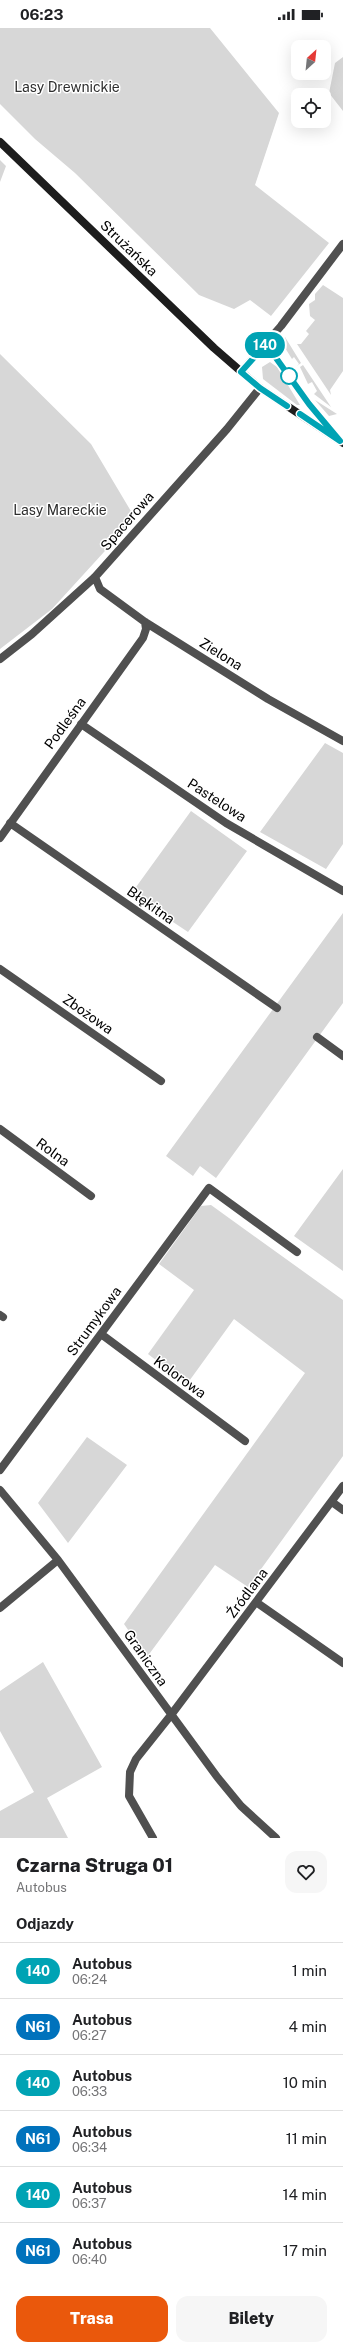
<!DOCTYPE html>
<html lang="pl">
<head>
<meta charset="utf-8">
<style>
  :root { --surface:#fff; --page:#f6f6f6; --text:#202124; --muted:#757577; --line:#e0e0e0; --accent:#ea580c }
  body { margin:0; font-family:"Public Sans",sans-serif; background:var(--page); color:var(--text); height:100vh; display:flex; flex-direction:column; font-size:15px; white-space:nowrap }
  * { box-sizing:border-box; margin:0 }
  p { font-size:13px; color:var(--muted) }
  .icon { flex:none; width:22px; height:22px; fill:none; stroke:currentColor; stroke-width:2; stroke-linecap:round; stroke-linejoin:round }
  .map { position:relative; height:1810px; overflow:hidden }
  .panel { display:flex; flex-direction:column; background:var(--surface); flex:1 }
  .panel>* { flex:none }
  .badge { padding:0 8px; border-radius:13px; font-size:14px; line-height:26px }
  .needle { width:26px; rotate:27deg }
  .controls { position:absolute; left:291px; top:12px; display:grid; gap:8px }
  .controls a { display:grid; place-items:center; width:40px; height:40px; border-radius:8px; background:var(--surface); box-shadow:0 4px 16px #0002; font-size:20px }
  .map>.badge { position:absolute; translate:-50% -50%; box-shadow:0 0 0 2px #fff }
  h2 { padding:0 16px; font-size:15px; line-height:36px }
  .round { display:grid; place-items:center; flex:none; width:42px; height:42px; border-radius:12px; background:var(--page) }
  .overview { display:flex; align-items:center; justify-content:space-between; height:68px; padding:0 16px }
  h1 { font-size:19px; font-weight:800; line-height:30px }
  .button { display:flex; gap:8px; margin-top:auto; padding:8px 16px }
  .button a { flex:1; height:46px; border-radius:12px; background:var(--accent); color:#fff; font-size:16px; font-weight:800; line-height:46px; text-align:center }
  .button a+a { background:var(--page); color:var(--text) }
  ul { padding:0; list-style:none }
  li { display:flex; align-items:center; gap:12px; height:56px; padding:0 16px; border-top:1px solid var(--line) }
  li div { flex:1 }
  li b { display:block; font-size:15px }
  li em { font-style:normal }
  li .badge { min-width:44px; font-weight:700; text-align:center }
  .status { display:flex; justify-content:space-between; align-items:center; height:28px; padding:0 20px; background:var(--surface); direction:ltr }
  .status svg { height:11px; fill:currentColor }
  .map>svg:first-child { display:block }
</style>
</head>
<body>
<div class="status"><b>06:23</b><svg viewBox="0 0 49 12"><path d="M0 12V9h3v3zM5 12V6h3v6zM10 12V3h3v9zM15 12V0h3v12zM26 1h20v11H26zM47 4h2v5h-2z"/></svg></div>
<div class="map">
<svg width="343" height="1810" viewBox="0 0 343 1810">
  <rect width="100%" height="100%" fill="#fff"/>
  <path fill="#d7d7d7" d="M0,0H210L279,85L255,157L329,215L271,288L250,272L234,281L199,267L75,145L35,111L0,76Z
    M343,29V83L329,65L335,35Z
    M0,132L6,138L0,154Z
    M323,257L343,270V343L330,362L331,367L297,316H301L309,306L306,303L315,292L310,288L309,276L315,272V266Z
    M285,309L301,335L297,338L299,336L294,329L292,331L282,315Z
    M0,326L91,416L135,490L52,581L0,621Z
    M270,334L277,339L300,377H297L263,351L262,339Z
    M303,337L331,379L314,366L317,363L312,354L308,356L300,339Z
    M315,372L337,386L329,388Z
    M325,715L343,725V816L326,841L260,804Z
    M191,783L247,823L188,904L131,866Z
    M343,885V975L216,1150L200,1138L193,1148L166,1128Z
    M343,1141V1243L294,1208Z
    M211,1177L343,1272V1428L248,1559L215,1537L147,1629L124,1596L305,1345L234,1291L187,1356L148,1326L194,1262L159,1236L201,1178Z
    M87,1409L127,1437L68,1515L38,1475Z
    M43,1634L102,1739L47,1770L68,1810H0V1783L34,1764L0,1703V1663Z"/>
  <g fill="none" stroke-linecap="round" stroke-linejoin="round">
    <path stroke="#505050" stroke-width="8" d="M241,344L281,298L343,216
      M95,549L100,561L145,594L268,671L343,713
      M0,631L32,606L95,549L227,401L260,360
      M81,696L226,795L343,863
      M10,795L277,980
      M0,810L143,610L146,601L145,594
      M0,941L161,1053
      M317,1009L343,1028
      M0,1101L91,1168
      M0,1287L3,1289
      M101,1306L245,1413
      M0,1442L209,1160L297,1224
      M0,1462L58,1532L218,1750L241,1778L276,1810
      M332,1474L343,1482
      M256,1574L343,1635
      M0,1580L58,1532
      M153,1810L129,1768L130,1744L136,1731L171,1687L343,1458"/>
    <path stroke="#1d1d1d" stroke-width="8" d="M0,114L214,320L260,360L343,415"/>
  </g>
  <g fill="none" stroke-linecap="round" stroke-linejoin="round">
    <g stroke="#fff" stroke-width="9">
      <path id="line" d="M287,378L260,360L241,344L266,316L309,376L340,413L300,386"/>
    </g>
    <use href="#line" stroke="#00a3b4" stroke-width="6"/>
  </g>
  <circle fill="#fff" stroke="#00a3b4" stroke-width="2" cx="289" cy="348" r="8"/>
  <g text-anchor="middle" stroke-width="3" stroke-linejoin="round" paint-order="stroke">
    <g font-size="14" fill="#2e2e2e" stroke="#fff">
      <text x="67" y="64">Lasy Drewnickie</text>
      <text x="60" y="487">Lasy Mareckie</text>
    </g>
    <g font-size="14" fill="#000" stroke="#fff">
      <text transform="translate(129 220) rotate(44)" y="5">Strużańska</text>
      <text transform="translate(127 493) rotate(-49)" y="5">Spacerowa</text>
      <text transform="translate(221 626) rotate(32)" y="5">Zielona</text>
      <text transform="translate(65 695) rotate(-54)" y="5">Podleśna</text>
      <text transform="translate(217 772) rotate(33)" y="5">Pastelowa</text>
      <text transform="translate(151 877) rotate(35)" y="5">Błękitna</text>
      <text transform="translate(88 986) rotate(35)" y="5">Zbożowa</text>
      <text transform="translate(53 1124) rotate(36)" y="5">Rolna</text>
      <text transform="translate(94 1293) rotate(-54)" y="5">Strumykowa</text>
      <text transform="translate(180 1349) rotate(36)" y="5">Kolorowa</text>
      <text transform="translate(247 1565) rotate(-53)" y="5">Źródlana</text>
      <text transform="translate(146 1630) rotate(55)" y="5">Graniczna</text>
    </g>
  </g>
</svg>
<div class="controls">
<a><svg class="needle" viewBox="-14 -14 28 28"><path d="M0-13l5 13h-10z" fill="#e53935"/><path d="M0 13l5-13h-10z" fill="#757577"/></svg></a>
<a><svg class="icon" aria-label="locate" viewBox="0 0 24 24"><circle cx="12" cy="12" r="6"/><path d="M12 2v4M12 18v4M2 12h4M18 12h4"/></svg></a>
</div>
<b class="badge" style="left:265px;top:317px;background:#00a3b4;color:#fff">140</b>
</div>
<section class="panel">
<div class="overview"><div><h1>Czarna Struga 01</h1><p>Autobus</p></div><a class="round"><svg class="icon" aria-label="heart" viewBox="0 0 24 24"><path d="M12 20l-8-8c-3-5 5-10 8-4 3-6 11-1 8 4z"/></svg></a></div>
<h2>Odjazdy</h2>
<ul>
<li><span class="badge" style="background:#00a3b4;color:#fff">140</span><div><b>Autobus</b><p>06:24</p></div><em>1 min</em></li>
<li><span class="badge" style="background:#0072bc;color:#fff">N61</span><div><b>Autobus</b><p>06:27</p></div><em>4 min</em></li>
<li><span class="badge" style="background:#00a3b4;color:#fff">140</span><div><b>Autobus</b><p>06:33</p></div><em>10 min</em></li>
<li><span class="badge" style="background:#0072bc;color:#fff">N61</span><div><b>Autobus</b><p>06:34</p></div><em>11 min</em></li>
<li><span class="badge" style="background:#00a3b4;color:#fff">140</span><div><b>Autobus</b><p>06:37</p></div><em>14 min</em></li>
<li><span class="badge" style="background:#0072bc;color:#fff">N61</span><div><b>Autobus</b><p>06:40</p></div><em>17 min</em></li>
</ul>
<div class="button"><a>Trasa</a><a>Bilety</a></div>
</section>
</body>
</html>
